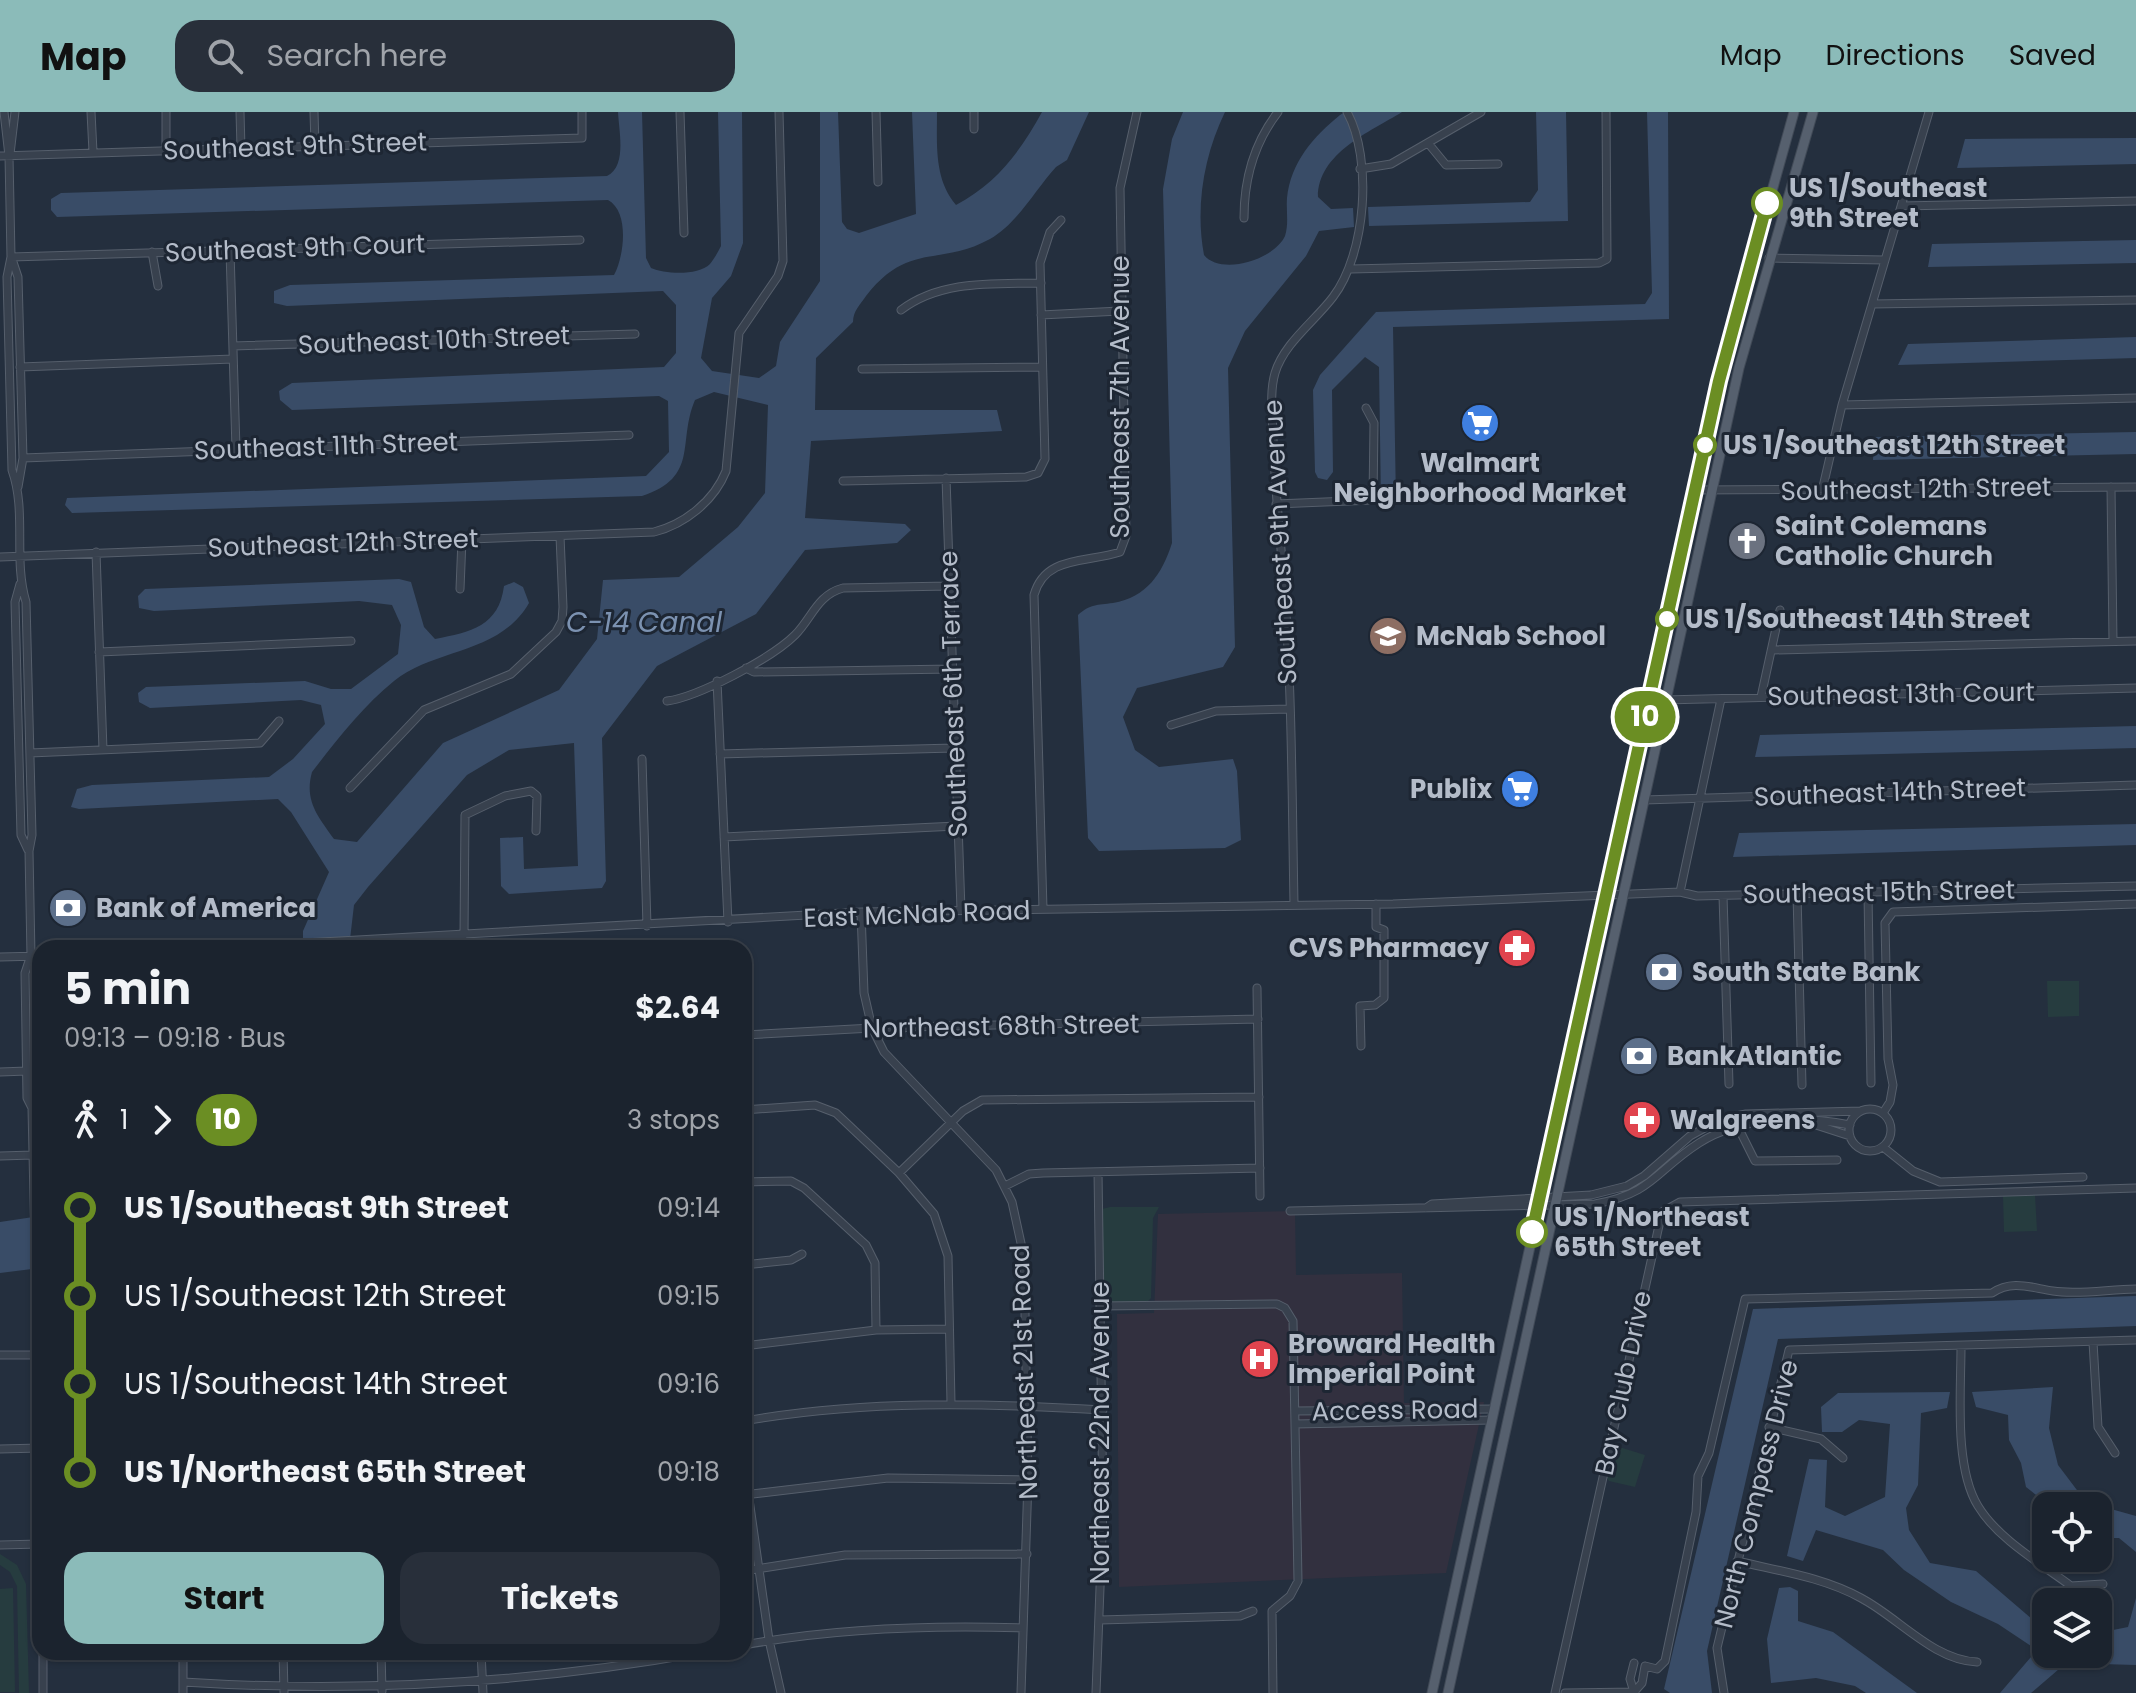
<!DOCTYPE html>
<html lang="en">
<head>
<meta charset="utf-8">
<style>
  :root { --surface:#1b232e; --page:#282f3a; --text:#f1f3f6; --muted:#a0a4aa; --line:#39404a; --accent:#8bbbb9 }
  body { margin:0; font-family:Poppins,sans-serif; background:var(--page); color:var(--text); height:100vh; display:flex; flex-direction:column; font-size:30px; white-space:nowrap }
  * { box-sizing:border-box; margin:0 }
  p { font-size:26px; color:var(--muted) }
  .icon { flex:none; width:44px; height:44px; fill:none; stroke:currentColor; stroke-width:2; stroke-linecap:round; stroke-linejoin:round }
  .map { position:relative; flex:1; overflow:hidden }
  .details { position:absolute; left:32px; top:828px; width:720px; height:720px; display:flex; flex-direction:column; background:var(--surface); border-radius:24px; box-shadow:0 2px 6px #0004,0 0 0 2px var(--line) }
  .details>* { flex:none }
  .badge { padding:0 16px; border-radius:26px; font-size:28px; line-height:52px }
  .fabs { position:absolute; left:2032px; top:1380px; display:grid; gap:16px }
  .fabs a { display:grid; place-items:center; width:80px; height:80px; border-radius:16px; background:var(--surface); box-shadow:0 2px 6px #0004,0 0 0 2px var(--line); font-size:40px }
  .map>.badge { position:absolute; translate:-50% -50%; box-shadow:0 0 0 4px #fff }
  .legs { display:flex; align-items:center; gap:12px; height:88px; padding:0 32px; font-size:26px }
  .legs p { margin-inline-start:auto }
  .summary { display:flex; align-items:center; justify-content:space-between; height:136px; padding:0 32px }
  h1 { font-size:44px; font-weight:700; line-height:60px }
  .action { display:flex; gap:16px; margin-top:auto; padding:16px 32px }
  .action a { flex:1; height:92px; border-radius:24px; background:var(--accent); color:#111; font-size:32px; font-weight:700; line-height:92px; text-align:center }
  .action a+a { background:var(--page); color:var(--text) }
  ul { padding:0 32px; list-style:none }
  li { display:flex; align-items:center; gap:28px; height:88px; font-size:30px }
  li i { display:grid; place-items:center; width:12px; height:100%; margin:0 10px; background:currentColor }
  li i::after { content:''; width:20px; height:20px; margin:-10px; border:6px solid; border-radius:50%; background:var(--surface) }
  li p { margin-inline-start:auto }
  li:first-child i { background:linear-gradient(#0000 50%,currentColor 0) }
  li:last-child i { background:linear-gradient(currentColor 50%,#0000 0) }
  header { display:flex; align-items:center; gap:48px; box-sizing:border-box; height:112px; padding:0 40px; background:var(--accent); color:#111 }
  header strong { font-size:38px }
  nav { display:flex; gap:44px; margin-inline-start:auto; font-size:28px }
  .search { width:560px; height:72px; background:var(--page); display:flex; align-items:center; gap:20px; box-sizing:border-box; padding:0 28px; border-radius:24px; color:var(--muted); font-size:30px }
  .map>svg:first-child { display:block }
</style>
</head>
<body>
<header>
<strong>Map</strong>
<div class="search"><svg class="icon" aria-label="search" viewBox="0 0 24 24"><circle cx="10" cy="10" r="6"/><path d="M15 15l6 6"/></svg>Search here</div>
<nav><a>Map</a><a>Directions</a><a>Saved</a></nav>
</header>
<div class="map">
<svg width="2136" height="1581" viewBox="0 0 2136 1581">
  <rect width="100%" height="100%" fill="#242f3e"/>
  <path fill="#32303f" d="M1295,1099L1296,1163L1402,1161L1404,1291L1484,1290L1446,1461L1119,1475L1117,1202L1154,1201L1158,1102Z"/>
  <path fill="#263c3f" d="M2047,869H2079V904L2048,905Z
    M2035,1083L2037,1119L2004,1120L2003,1084Z
    M1110,1095H1159L1153,1106L1151,1186L1147,1190L1108,1191L1104,1186L1102,1097Z
    M1616,1334L1645,1343L1635,1375L1609,1369L1606,1365Z
    M0,1442L17,1453L26,1472L29,1581H19L17,1474L10,1460L0,1453Z
    M13,1476L15,1580H0V1477Z"/>
  <path fill="#394c67" d="M618,0H642L646,146L651,156C665,162 698,164 710,152C714,147 718,140 721,134L718,0H742L743,131L731,164L712,186L701,246L712,259L759,266L776,254L780,230L820,169V0H838L842,110L847,117L859,121L916,102L912,0H937C937,33 934,67 956,93C997,71 1020,40 1042,0H1089L1067,48L1056,55C1035,78 1017,112 990,127C939,155 909,129 866,184C860,193 853,199 853,210L816,246L815,298H997L1002,319L811,329L805,406L905,412L911,418L897,431L805,438L756,502L657,554L602,626L606,769L602,776L509,782L501,774L500,726L523,725L524,757L578,754L574,631L509,638L467,663L368,775L354,793L349,836H303V819L329,760L291,700L278,687L79,697L71,695L77,677L92,673L269,665L293,647L325,612L321,593L301,588L150,596L139,590L138,581L146,575L305,569L331,577H351L398,542L401,513L392,493L359,489L154,499L139,496L138,484L145,477L399,467L411,470L424,515L435,527C471,520 499,514 504,474L514,470L523,475L529,491C500,542 435,536 394,569C363,594 336,629 312,660C304,689 318,704 334,727L357,730L443,631L559,578L597,527L603,468L679,465L738,415L765,381L768,293L714,280L695,288C677,330 700,365 642,384L72,401L65,393L67,386L646,364L669,340L668,289L659,284L292,298L280,288L279,279L292,271L664,255L676,241V193L663,179L287,194L274,191V179L290,173L614,163C624,145 630,100 608,88L57,105L51,98V87L61,81L607,64C627,54 619,20 618,0Z
    M1183,0H1225C1204,43 1195,95 1204,143C1221,164 1274,148 1285,124C1289,112 1286,98 1287,86C1291,50 1313,25 1340,3L1345,0H1402C1370,20 1318,41 1318,85L1331,97L1353,96L1354,115L1319,119L1306,144L1245,219L1228,256L1235,535L1223,555L1137,576L1123,605L1135,638L1159,655L1233,647L1237,659L1241,728L1225,736L1099,739L1088,726L1078,503C1090,492 1097,493 1113,491C1147,485 1162,462 1172,431L1163,77L1172,27Z
    M1536,0H1566L1568,109L1369,114L1368,95L1530,90L1538,78Z
    M1647,0H1668L1669,207L1393,215L1396,390L1381,391L1379,255L1365,245L1332,278L1333,360L1327,368L1318,366L1315,360L1313,278L1320,263L1376,200L1645,192L1652,181Z
    M2136,26V52L1957,56L1965,27Z
    M2136,128V151L1928,155L1932,132Z
    M2136,225V246L1898,253L1908,232Z
    M2136,320V342L1873,348L1874,325Z
    M2136,614V636L1755,645L1760,623Z
    M2136,712V733L1733,745L1739,721Z
    M40,1104V1156L0,1161V1110Z
    M2136,1184V1214L1778,1227L1707,1539L1712,1581H1670L1664,1577L1753,1197Z
    M2053,1275L2049,1316L2058,1353L2086,1390L2136,1404V1440L2119,1426H2098V1394H2050L2026,1375L2021,1351L2009,1328L2008,1303L1976,1295L1972,1280Z
    M1950,1280L1947,1296L1921,1301L1918,1373L1906,1396L1909,1418L1930,1451L1976,1459L2046,1519V1542H2098V1521L2128,1515L2136,1486V1553L2066,1551L2031,1581H2000L2037,1538L1998,1512L1951,1490L1904,1458L1883,1438L1816,1418L1803,1449L1787,1444L1809,1347L1827,1348L1825,1395L1845,1404L1885,1385L1890,1312L1859,1308L1842,1320H1822L1821,1295L1838,1281Z
    M1790,1475L1798,1479V1509L1833,1520L1917,1581H1866L1855,1574L1816,1566L1771,1571L1767,1527L1779,1476Z"/>
  <g fill="none" stroke-linecap="round" stroke-linejoin="round">
    <g stroke="#565f6c" stroke-width="9">
      <path id="minor" d="M4,0L9,44L11,145L7,165L12,358C27,400 13,447 26,490L32,723L29,739L31,844L35,861L38,984L32,996
        M91,0L93,40
        M166,0V38
        M240,0L241,36
        M314,0L315,33
        M680,0L684,121
        M876,0L878,70
        M974,0V17
        M1428,31L1446,53L1498,52
        M10,42L15,0
        M0,44L582,26V0
        M1360,57L1391,52L1481,0
        M1901,94L2136,89
        M1244,106C1244,67 1254,31 1278,0
        M230,139L236,337
        M152,140L158,174
        M11,145L580,128
        M1769,146L1885,148
        M12,147L18,165L23,346L18,375
        M1351,157L1599,151L1607,147L1606,0
        M1872,192L2136,188
        M901,198C941,168 992,172 1041,171
        M1041,203L1120,199
        M233,234L635,222
        M20,255L233,247
        M862,257L1041,255
        M1842,293L2136,286
        M23,346L629,323
        M946,366L961,798
        M843,369L1026,365L1038,361L1045,347L1040,151L1050,120L1061,108
        M2111,375L2113,529
        M1695,378L2136,375
        M1822,379L1842,293L1929,0
        M1276,392L1373,388L1374,311L1366,296
        M96,440L103,638
        M0,445L654,420C685,412 714,389 726,359L739,221L778,164L783,149L779,0
        M20,472L15,490L21,723L28,738
        M460,477L462,427
        M1773,538L2136,529
        M99,540L351,529
        M746,556L754,560L952,557
        M717,569L728,810
        M1761,585L1780,498
        M1665,588L2136,576
        M667,589C698,585 772,546 795,523C812,506 817,483 843,476L949,474
        M1171,613L1216,599L1288,597
        M30,641L260,631L279,609
        M720,642L954,636
        M642,647L647,814
        M350,676L424,598L511,562L556,520L562,509L563,495L560,424
        M1644,688L2136,673
        M724,725L957,714
        M1680,780L1721,587
        M1868,781L1871,971
        M1797,783L1802,973
        M1723,784L1729,972
        M1294,792C1292,686 1292,578 1284,472C1280,424 1275,376 1273,327C1273,306 1269,282 1275,261C1284,231 1315,209 1333,185C1366,142 1373,47 1347,0
        M1043,797L1034,483C1045,443 1087,451 1120,440L1126,424L1120,76L1137,0
        M861,800L864,881L872,916L884,940L996,1058L1012,1090L1024,1145L1028,1368L1021,1581
        M464,823L465,703L505,684L531,679L537,684L536,719
        M212,836L861,800L1393,792L1680,780L1697,784L2136,774
        M0,845L40,844
        M30,846L25,861L27,986L32,996L40,1361
        M1257,876L1260,1084
        M744,923L872,916L882,922L908,915L1258,907
        M1361,934L1360,894L1375,893L1384,886V818L1376,815V792
        M0,960L27,959
        M1849 1018a21 21 0 1 1 42 0a21 21 0 1 1-42 0Z
        M744,998L815,993L836,1001L899,1061L934,1102L948,1144L951,1291
        M1883,1001L1890,990L1893,973L1888,947L1885,811L1893,800L2136,792
        M1735,1009L1755,1049L1837,1048
        M1816,1013L1850,1024
        M1883,1035L1913,1059L1940,1070L2083,1065
        M0,1044L33,1043
        M899,1061L963,999L982,988L1259,985
        M744,1070L791,1069L804,1076L866,1133L875,1151L876,1218
        M1005,1074L1029,1062L1043,1061L1260,1056
        M1426,1096L1432,1092L1591,1083L1627,1074L1644,1064L1690,1024L1721,1007L1746,1002L1861,999
        M1290,1099L1595,1092C1654,1081 1655,1059 1699,1031C1741,1004 1802,1004 1850,1013
        M744,1153L791,1148L802,1142
        M1100,1194L1277,1192L1285,1196L1293,1209L1298,1469L1290,1484L1272,1499L1273,1581
        M2093,1230L2098,1315L2115,1341
        M744,1234L876,1218L949,1217
        M1961,1235C1961,1280 1954,1355 1978,1394C1998,1427 2040,1451 2071,1474L2103,1472
        M0,1243H38
        M1295,1299L1494,1297
        M744,1309C864,1288 982,1291 1103,1298
        M1295,1312L1492,1308
        M1769,1315L1821,1327L1843,1346
        M0,1337L40,1336
        M744,1352L769,1528L781,1581
        M744,1383L888,1366L1028,1368
        M0,1433L40,1432
        M1737,1449C1779,1459 1823,1465 1861,1486C1899,1506 1933,1548 1977,1550
        M744,1459L845,1443L1027,1442
        M1100,1508L1240,1504L1253,1499
        M744,1533C837,1516 929,1513 1023,1516
        M43,1540V1581
        M183,1540V1581
        M283,1540L284,1580
        M381,1540L382,1579
        M481,1540L483,1581
        M1634,1551L1630,1567L1634,1580L1642,1571L1645,1554L1657,1557L1665,1549L1696,1400L1698,1364L1709,1341L1745,1187L1992,1181C2012,1167 2032,1176 2053,1179C2079,1183 2110,1177 2136,1177
        M183,1570C356,1581 533,1571 704,1540
        M1096,1581L1103,1397L1098,1060
        M1555,1581L1662,1100L1680,1090L2136,1076
        M1565,1581L1635,1580
        M1724,1581L1717,1536L1789,1238L2136,1228"/>
    </g>
    <g stroke="#414a57" stroke-width="11">
      <path id="major" d="M1432,1581L1724,251L1794,0
        M1448,1581L1739,256L1813,0"/>
    </g>
    <use href="#minor" stroke="#38414e" stroke-width="7"/>
    <use href="#major" stroke="#56606e" stroke-width="9"/>
  </g>
  <g fill="none" stroke-linecap="round" stroke-linejoin="round">
    <g stroke="#fff" stroke-width="18">
      <path id="line-1" d="M1532,1120L1719,269L1767,91"/>
    </g>
    <use href="#line-1" stroke="#6b8e23" stroke-width="12"/>
  </g>
  <defs>
    <g id="supermarket-disc" transform="scale(2)"><circle r="9.5" fill="#3f7fe0" stroke="#1d2633"/><path d="M-6-5.5h2.5l.6 2H6L4.5 2H-2.5L-4.4-4H-6ZM-1.5 3.2a1.3 1.3 0 1 0 .1 0ZM3 3.2a1.3 1.3 0 1 0 .1 0Z" fill="#fff"/></g>
    <g id="church-disc" transform="scale(2)"><circle r="9.5" fill="#6b7280" stroke="#1d2633"/><path d="M-1.2-6h2.4v3.5h3.3v2.4h-3.3V6h-2.4V-.1h-3.3v-2.4h3.3Z" fill="#fff"/></g>
    <g id="school-disc" transform="scale(2)"><circle r="9.5" fill="#8d6e63" stroke="#1d2633"/><path d="M0-5L7-2L0 1L-7-2ZM-4 1L0 2.5L4 1V4Q0 6-4 4Z" fill="#fff"/></g>
    <g id="bank-disc" transform="scale(2)"><circle r="9.5" fill="#5c6f8a" stroke="#1d2633"/><path d="M-6-4H6V4H-6ZM0-2.3a2.3 2.3 0 1 0 0 4.6a2.3 2.3 0 1 0 0-4.6Z" fill="#fff"/></g>
    <g id="pharmacy-disc" transform="scale(2)"><circle r="9.5" fill="#e0444e" stroke="#1d2633"/><path d="M-2-6h4v4h4v4h-4v4h-4v-4h-4v-4h4Z" fill="#fff"/></g>
    <g id="hospital-disc" transform="scale(2)"><circle r="9.5" fill="#e0444e" stroke="#1d2633"/><path d="M-5-5h3v3.5h4V-5h3V5h-3V1.5h-4V5h-3Z" fill="#fff"/></g>
  </defs>
  <g fill-rule="evenodd">
    <use href="#supermarket-disc" x="1480" y="311"/>
    <use href="#church-disc" x="1747" y="429"/>
    <use href="#school-disc" x="1388" y="524"/>
    <use href="#supermarket-disc" x="1520" y="677"/>
    <use href="#bank-disc" x="68" y="796"/>
    <use href="#pharmacy-disc" x="1517" y="836"/>
    <use href="#bank-disc" x="1664" y="860"/>
    <use href="#bank-disc" x="1639" y="944"/>
    <use href="#pharmacy-disc" x="1642" y="1008"/>
    <use href="#hospital-disc" x="1260" y="1247"/>
  </g>
  <g fill="#fff" stroke="#6b8e23" stroke-width="4">
    <circle cx="1767" cy="91" r="14"/>
    <circle cx="1705" cy="333" r="10"/>
    <circle cx="1667" cy="507" r="10"/>
    <circle cx="1532" cy="1120" r="14"/>
  </g>
  <g text-anchor="middle" stroke-width="6" stroke-linejoin="round" paint-order="stroke">
    <g font-size="26" fill="#b4bcc9" stroke="#1d2633">
      <text transform="translate(295 34) rotate(-2)" y="9">Southeast 9th Street</text>
      <text transform="translate(295 136) rotate(-2)" y="9">Southeast 9th Court</text>
      <text transform="translate(434 228) rotate(-2)" y="9">Southeast 10th Street</text>
      <text transform="translate(1120 285) rotate(-90)" y="9">Southeast 7th Avenue</text>
      <text transform="translate(326 334) rotate(-2)" y="9">Southeast 11th Street</text>
      <text transform="translate(1916 377) rotate(-1)" y="9">Southeast 12th Street</text>
      <text transform="translate(1280 430) rotate(-93)" y="9">Southeast 9th Avenue</text>
      <text transform="translate(343 431) rotate(-2)" y="9">Southeast 12th Street</text>
      <text transform="translate(953 582) rotate(-92)" y="9">Southeast 6th Terrace</text>
      <text transform="translate(1901 582) rotate(-1)" y="9">Southeast 13th Court</text>
      <text transform="translate(1890 680) rotate(-2)" y="9">Southeast 14th Street</text>
      <text transform="translate(1879 780) rotate(-1)" y="9">Southeast 15th Street</text>
      <text transform="translate(917 802) rotate(-2)" y="9">East McNab Road</text>
      <text transform="translate(1001 914) rotate(-1)" y="9">Northeast 68th Street</text>
      <text transform="translate(1024 1260) rotate(-92)" y="9">Northeast 21st Road</text>
      <text transform="translate(1623 1271) rotate(-78)" y="9">Bay Club Drive</text>
      <text transform="translate(1395 1298) rotate(-1)" y="9">Access Road</text>
      <text transform="translate(1100 1321) rotate(-90)" y="9">Northeast 22nd Avenue</text>
      <text transform="translate(1756 1382) rotate(-76)" y="9">North Compass Drive</text>
    </g>
    <g font-size="26" font-weight="bold" fill="#b4bcc9" stroke="#1d2633" text-anchor="start">
      <text x="1789" y="85">US 1/Southeast<tspan x="1789" dy="30">9th Street</tspan></text>
      <text x="1723" y="342">US 1/Southeast 12th Street</text>
      <text x="1685" y="516">US 1/Southeast 14th Street</text>
      <text x="1554" y="1114">US 1/Northeast<tspan x="1554" dy="30">65th Street</tspan></text>
    </g>
    <g font-size="26" font-weight="bold" fill="#b4bcc9" stroke="#1d2633" text-anchor="start">
      <text x="1480" y="360" text-anchor="middle">Walmart<tspan x="1480" dy="30">Neighborhood Market</tspan></text>
      <text x="1775" y="423">Saint Colemans<tspan x="1775" dy="30">Catholic Church</tspan></text>
      <text x="1416" y="533">McNab School</text>
      <text x="1492" y="686" text-anchor="end">Publix</text>
      <text x="96" y="805">Bank of America</text>
      <text x="1489" y="845" text-anchor="end">CVS Pharmacy</text>
      <text x="1692" y="869">South State Bank</text>
      <text x="1667" y="953">BankAtlantic</text>
      <text x="1670" y="1017">Walgreens</text>
      <text x="1288" y="1241">Broward Health<tspan x="1288" dy="30">Imperial Point</tspan></text>
    </g>
    <g font-size="28" font-style="italic" fill="#7c92b1" stroke="#1d2633">
      <text x="644" y="520">C-14 Canal</text>
    </g>
  </g>
</svg>
<div class="fabs">
<a><svg class="icon" aria-label="locate" viewBox="0 0 24 24"><circle cx="12" cy="12" r="6"/><path d="M12 2v4M12 18v4M2 12h4M18 12h4"/></svg></a>
<a><svg class="icon" aria-label="layers" viewBox="0 0 24 24"><path d="M12 4l9 5-9 5-9-5zM3 14l9 5 9-5"/></svg></a>
</div>
<b class="badge" style="left:1645px;top:605px;background:#6b8e23;color:#fff">10</b>
<section class="details">
<div class="summary"><div><h1>5 min</h1><p>09:13 – 09:18 · Bus</p></div><b>$2.64</b></div>
<div class="legs"><svg class="icon" aria-label="walk" viewBox="0 0 24 24"><circle cx="13" cy="4" r="2"/><path d="M13 8l-2 6 4 7M11 14l-3 7M7 12l3-4h3l4 4"/></svg>1<svg class="icon" aria-label="forward" viewBox="0 0 24 24"><path d="M9 5l7 7-7 7"/></svg><b class="badge" style="background:#6b8e23;color:#fff">10</b><p>3 stops</p></div>
<ul>
<li><i style="color:#6b8e23"></i><b>US 1/Southeast 9th Street</b><p>09:14</p></li>
<li><i style="color:#6b8e23"></i><span>US 1/Southeast 12th Street</span><p>09:15</p></li>
<li><i style="color:#6b8e23"></i><span>US 1/Southeast 14th Street</span><p>09:16</p></li>
<li><i style="color:#6b8e23"></i><b>US 1/Northeast 65th Street</b><p>09:18</p></li>
</ul>
<div class="action"><a>Start</a><a>Tickets</a></div>
</section>
</div>
</body>
</html>
